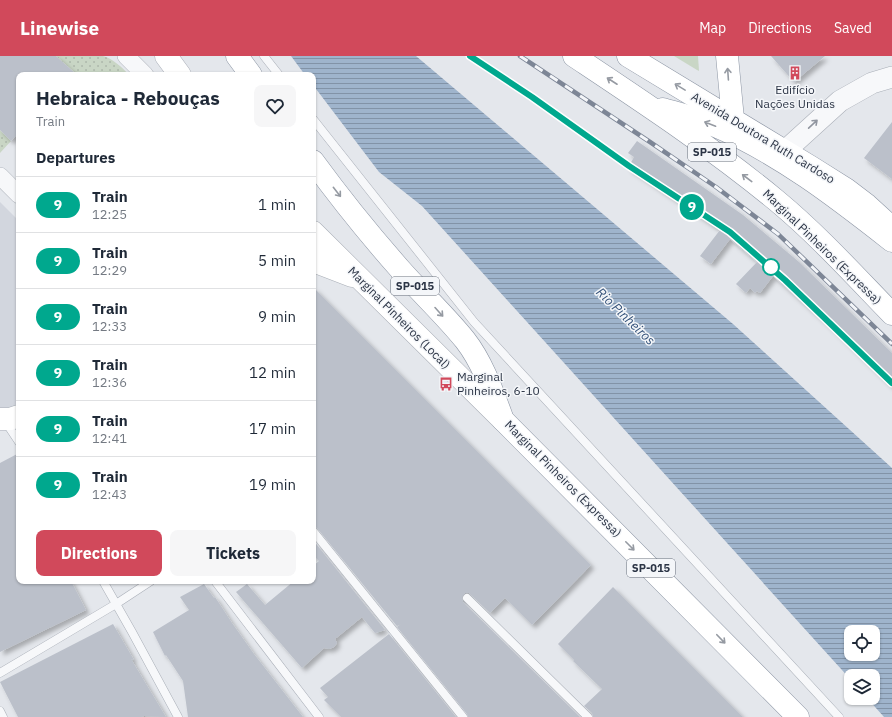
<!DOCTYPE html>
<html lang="en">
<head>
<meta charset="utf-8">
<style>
  :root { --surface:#fff; --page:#f6f6f7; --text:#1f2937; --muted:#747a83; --line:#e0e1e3; --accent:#d1495b }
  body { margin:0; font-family:"IBM Plex Sans",sans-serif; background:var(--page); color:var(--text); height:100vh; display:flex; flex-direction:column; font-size:15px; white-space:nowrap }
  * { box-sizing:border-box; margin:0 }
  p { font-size:13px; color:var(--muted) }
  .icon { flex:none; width:22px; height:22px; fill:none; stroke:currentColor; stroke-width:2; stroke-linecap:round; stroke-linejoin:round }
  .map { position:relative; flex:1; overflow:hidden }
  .panel { position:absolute; left:16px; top:16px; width:300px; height:512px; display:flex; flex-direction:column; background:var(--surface); border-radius:8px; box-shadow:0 1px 3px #0004 }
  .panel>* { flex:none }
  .badge { padding:0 8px; border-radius:13px; font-size:14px; line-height:26px }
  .controls { position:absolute; left:844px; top:569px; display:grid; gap:8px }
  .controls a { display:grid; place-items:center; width:36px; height:36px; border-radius:8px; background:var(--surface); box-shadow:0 1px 3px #0004; font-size:20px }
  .map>.badge { position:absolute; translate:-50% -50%; box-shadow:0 0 0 2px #fff }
  h2 { padding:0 20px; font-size:15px; line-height:36px }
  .round { display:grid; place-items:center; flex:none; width:42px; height:42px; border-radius:8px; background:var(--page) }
  .summary { display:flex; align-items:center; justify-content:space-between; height:68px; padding:0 20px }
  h1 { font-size:19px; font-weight:700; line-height:30px }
  .cta { display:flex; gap:8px; margin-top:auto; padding:8px 20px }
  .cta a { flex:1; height:46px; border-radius:8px; background:var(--accent); color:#fff; font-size:16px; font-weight:700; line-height:46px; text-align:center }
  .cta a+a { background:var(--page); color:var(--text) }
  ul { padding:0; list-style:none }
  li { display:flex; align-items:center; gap:12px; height:56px; padding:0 20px; border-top:1px solid var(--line) }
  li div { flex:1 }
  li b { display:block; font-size:15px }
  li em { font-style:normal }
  li .badge { min-width:44px; font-weight:700; text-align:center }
  header { display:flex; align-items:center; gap:24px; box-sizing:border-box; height:56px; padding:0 20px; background:var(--accent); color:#fff }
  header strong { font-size:19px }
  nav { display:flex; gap:22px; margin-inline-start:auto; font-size:14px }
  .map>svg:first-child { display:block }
</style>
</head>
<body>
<header>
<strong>Linewise</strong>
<nav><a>Map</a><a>Directions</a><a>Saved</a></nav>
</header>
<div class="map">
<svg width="892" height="661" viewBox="0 0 892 661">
  <defs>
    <pattern id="garden-dots" width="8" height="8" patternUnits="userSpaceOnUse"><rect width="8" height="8" fill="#c9d6c5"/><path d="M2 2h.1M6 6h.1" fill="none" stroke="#adb8ab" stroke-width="1.8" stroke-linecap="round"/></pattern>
    <pattern id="water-rules" width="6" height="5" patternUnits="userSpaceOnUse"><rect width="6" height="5" fill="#9fb4cc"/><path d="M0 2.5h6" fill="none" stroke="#8293a7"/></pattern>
    <filter id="shadow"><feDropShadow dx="3.5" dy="3.5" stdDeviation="2" flood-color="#0004"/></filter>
  </defs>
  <rect width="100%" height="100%" fill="#e4e7ec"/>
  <path fill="#d2d6de" d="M0,146L19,165V349L4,354H0Z"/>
  <path fill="#c9d6c5" d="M674,0H698L699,15L697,14Z"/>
  <path fill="url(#garden-dots)" d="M56,0H103C113,3 122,11 129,19H74L75,17Z
    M0,74L11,85L0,97Z"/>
  <path fill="url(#water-rules)" fill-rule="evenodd" d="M291,0H416L733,268L892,412V661H884L867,642H873V620H851V624L422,150L379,116L313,29V19H305ZM851,576H873V598H851Z"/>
  <path fill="#bbc0ca" filter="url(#shadow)" d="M0,0H56L77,19H19V76L11,85L0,74Z
    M771,0H825L794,26Z
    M892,66V123L864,102Z
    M637,85L743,159L799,206L892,297V331L830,271L773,220L760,237L757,235L755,237L750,232L746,237L736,228L757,206L730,183L711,208L700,200L720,174L628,112L634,101L628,97Z
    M313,231L591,509L532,569L505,542L490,557L469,537H465L462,541L463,546L580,661H468L467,658L397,571L401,568L397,570L317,472L313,470Z
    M19,397V525H71L86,554L0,596V407Z
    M313,484L385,574L375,577L362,561L335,583L337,587L334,591L329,593L324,592L302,612L236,536L247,528L265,549L294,525H313V510L319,505L313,499Z
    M204,528L214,542L215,541L232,567L254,598L303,661H188L183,625L166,599L165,600L153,576L189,554L180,541Z
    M613,531L743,661H593L592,657L584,650L602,633L573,605L574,604L558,588Z
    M113,568L134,604L131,603L166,661L144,660L141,661H18L0,626Z
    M389,578L456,661H341L324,644L328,641L320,632Z"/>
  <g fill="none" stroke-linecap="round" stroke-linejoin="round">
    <g stroke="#a9aeb7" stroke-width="9">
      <path id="service" d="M264,0L279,19
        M313,63L474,266L839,661
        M9,371L19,386
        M313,475L463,661
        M103,525L132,576L178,661
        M215,525L319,661
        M467,542L588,661
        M0,617L116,548L151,525
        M0,655L3,661"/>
    </g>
    <g stroke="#a9aeb7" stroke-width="18">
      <path id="minor" d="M126,0L145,19
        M0,120L19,139"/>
    </g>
    <g stroke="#a9aeb7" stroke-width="22">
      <path id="tertiary" d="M785,95L840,45L872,27L892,21"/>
    </g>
    <g stroke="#a9aeb7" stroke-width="23">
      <path id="secondary" d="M166,0L180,19
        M313,176L503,364
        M313,205L352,220
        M0,363H10L19,360"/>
    </g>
    <g stroke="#8b94a3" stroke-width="23">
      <path id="trunk" d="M628,0L811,111L846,133L867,149L892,172
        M727,0L733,63"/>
    </g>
    <g stroke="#8b94a3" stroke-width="23">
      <path id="motorway" d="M237,0L251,19
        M574,0C643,46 713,92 777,145C818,179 855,220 892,258
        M663,53C680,58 697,62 713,69C779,97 836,141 892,185
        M313,105C340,142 369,178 399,212C420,236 445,259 465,284C483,307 493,337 503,364L798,661"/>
    </g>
    <use href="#service" stroke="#f7f8fa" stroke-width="8"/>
    <use href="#minor" stroke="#f7f8fa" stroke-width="17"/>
    <use href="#tertiary" stroke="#f7f8fa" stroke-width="21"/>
    <use href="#secondary" stroke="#fff" stroke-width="22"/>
    <use href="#trunk" stroke="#fff" stroke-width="22"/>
    <use href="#motorway" stroke="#fff" stroke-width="22"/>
    <g stroke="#7d8696" stroke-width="4.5">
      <path id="rail" d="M470,0L532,41L629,110L730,176L785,224L892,327
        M520,0L650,86L716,131L778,178L892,288"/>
    </g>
    <use href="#rail" stroke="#f4f6f9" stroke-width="3" stroke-dasharray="9" stroke-linecap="butt"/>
  </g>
  <defs><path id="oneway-shaft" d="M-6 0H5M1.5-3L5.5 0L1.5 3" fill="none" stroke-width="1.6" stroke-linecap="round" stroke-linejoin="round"/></defs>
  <g stroke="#959aa2">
    <use href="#oneway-shaft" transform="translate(728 18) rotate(-94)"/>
    <use href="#oneway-shaft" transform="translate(612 25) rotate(-147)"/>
    <use href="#oneway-shaft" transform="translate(680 31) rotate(-149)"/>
    <use href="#oneway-shaft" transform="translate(710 68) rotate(-159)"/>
    <use href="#oneway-shaft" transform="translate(747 122) rotate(-143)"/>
    <use href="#oneway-shaft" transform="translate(337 136) rotate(52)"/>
    <use href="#oneway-shaft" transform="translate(439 256) rotate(48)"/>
    <use href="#oneway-shaft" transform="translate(630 490) rotate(45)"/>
    <use href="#oneway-shaft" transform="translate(721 583) rotate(46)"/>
  </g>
  <use stroke="#9196a0" href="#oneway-shaft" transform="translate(813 68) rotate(-43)"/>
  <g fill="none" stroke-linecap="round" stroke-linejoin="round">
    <g stroke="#fff" stroke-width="9">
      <path id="line" d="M470,0L532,41L629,110L730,176L785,224L892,327"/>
    </g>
    <use href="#line" stroke="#00a88e" stroke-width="6"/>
  </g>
  <defs>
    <g id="building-bare" transform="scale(1.08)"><path d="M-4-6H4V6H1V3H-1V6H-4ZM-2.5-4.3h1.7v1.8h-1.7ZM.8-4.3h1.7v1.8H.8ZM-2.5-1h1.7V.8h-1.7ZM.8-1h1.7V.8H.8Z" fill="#d1495b" stroke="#f4f6f9" stroke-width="2.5" paint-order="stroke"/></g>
    <g id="bus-bare" transform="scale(1.08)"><path d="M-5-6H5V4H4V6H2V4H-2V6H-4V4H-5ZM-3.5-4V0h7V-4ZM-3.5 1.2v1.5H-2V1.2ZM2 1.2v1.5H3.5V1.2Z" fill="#d1495b" stroke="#f4f6f9" stroke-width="2.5" paint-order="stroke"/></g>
  </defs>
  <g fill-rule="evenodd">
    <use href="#building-bare" x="795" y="17"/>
    <use href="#bus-bare" x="446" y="328"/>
  </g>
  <circle fill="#fff" stroke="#00a88e" stroke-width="2" cx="771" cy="211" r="8"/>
  <g text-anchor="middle" stroke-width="3" stroke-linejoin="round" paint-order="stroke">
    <g fill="#f4f6f9" stroke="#676e7b" stroke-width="1">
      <rect x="688" y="87" width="48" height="18" rx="3"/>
      <rect x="391" y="221" width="48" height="18" rx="3"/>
      <rect x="627" y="503" width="48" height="18" rx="3"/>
    </g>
    <g font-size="11" font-weight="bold" fill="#2b3445">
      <text x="712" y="100">SP-015</text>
      <text x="415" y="234">SP-015</text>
      <text x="651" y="516">SP-015</text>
    </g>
    <g font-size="12" fill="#2b3445" stroke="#f4f6f9">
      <text x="795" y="38">Edifício<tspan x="795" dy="14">Nações Unidas</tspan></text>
      <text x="457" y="325" text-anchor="start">Marginal<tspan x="457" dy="14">Pinheiros, 6-10</tspan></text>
    </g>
    <g font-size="12" fill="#2b3445" stroke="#f4f6f9">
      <text transform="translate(763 82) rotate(31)" y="4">Avenida Doutora Ruth Cardoso</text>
      <text transform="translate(822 191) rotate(44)" y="4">Marginal Pinheiros (Expressa)</text>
      <text transform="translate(399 262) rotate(45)" y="4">Marginal Pinheiros (Local)</text>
      <text transform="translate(563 423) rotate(45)" y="4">Marginal Pinheiros (Expressa)</text>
    </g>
    <g font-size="13" font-style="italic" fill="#34527a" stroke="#f4f6f9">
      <text transform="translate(626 260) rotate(44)" y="5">Rio Pinheiros</text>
    </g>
  </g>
</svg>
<div class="controls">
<a><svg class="icon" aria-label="locate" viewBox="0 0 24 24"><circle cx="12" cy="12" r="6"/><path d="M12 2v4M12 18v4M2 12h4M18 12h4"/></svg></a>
<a><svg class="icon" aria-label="layers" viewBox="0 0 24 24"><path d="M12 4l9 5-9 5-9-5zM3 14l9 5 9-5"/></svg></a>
</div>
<b class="badge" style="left:692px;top:151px;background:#00a88e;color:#fff">9</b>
<section class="panel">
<div class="summary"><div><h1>Hebraica - Rebouças</h1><p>Train</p></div><a class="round"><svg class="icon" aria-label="heart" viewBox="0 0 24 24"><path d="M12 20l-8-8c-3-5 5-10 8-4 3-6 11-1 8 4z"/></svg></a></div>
<h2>Departures</h2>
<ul>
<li><span class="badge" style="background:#00a88e;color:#fff">9</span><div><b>Train</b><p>12:25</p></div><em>1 min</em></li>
<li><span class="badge" style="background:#00a88e;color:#fff">9</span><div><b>Train</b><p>12:29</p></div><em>5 min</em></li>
<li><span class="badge" style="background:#00a88e;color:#fff">9</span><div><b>Train</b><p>12:33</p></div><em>9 min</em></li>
<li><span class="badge" style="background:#00a88e;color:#fff">9</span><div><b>Train</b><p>12:36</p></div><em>12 min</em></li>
<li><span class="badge" style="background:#00a88e;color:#fff">9</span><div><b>Train</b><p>12:41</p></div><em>17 min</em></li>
<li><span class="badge" style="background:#00a88e;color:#fff">9</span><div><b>Train</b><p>12:43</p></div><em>19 min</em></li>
</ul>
<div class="cta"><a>Directions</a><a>Tickets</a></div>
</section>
</div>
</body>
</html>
